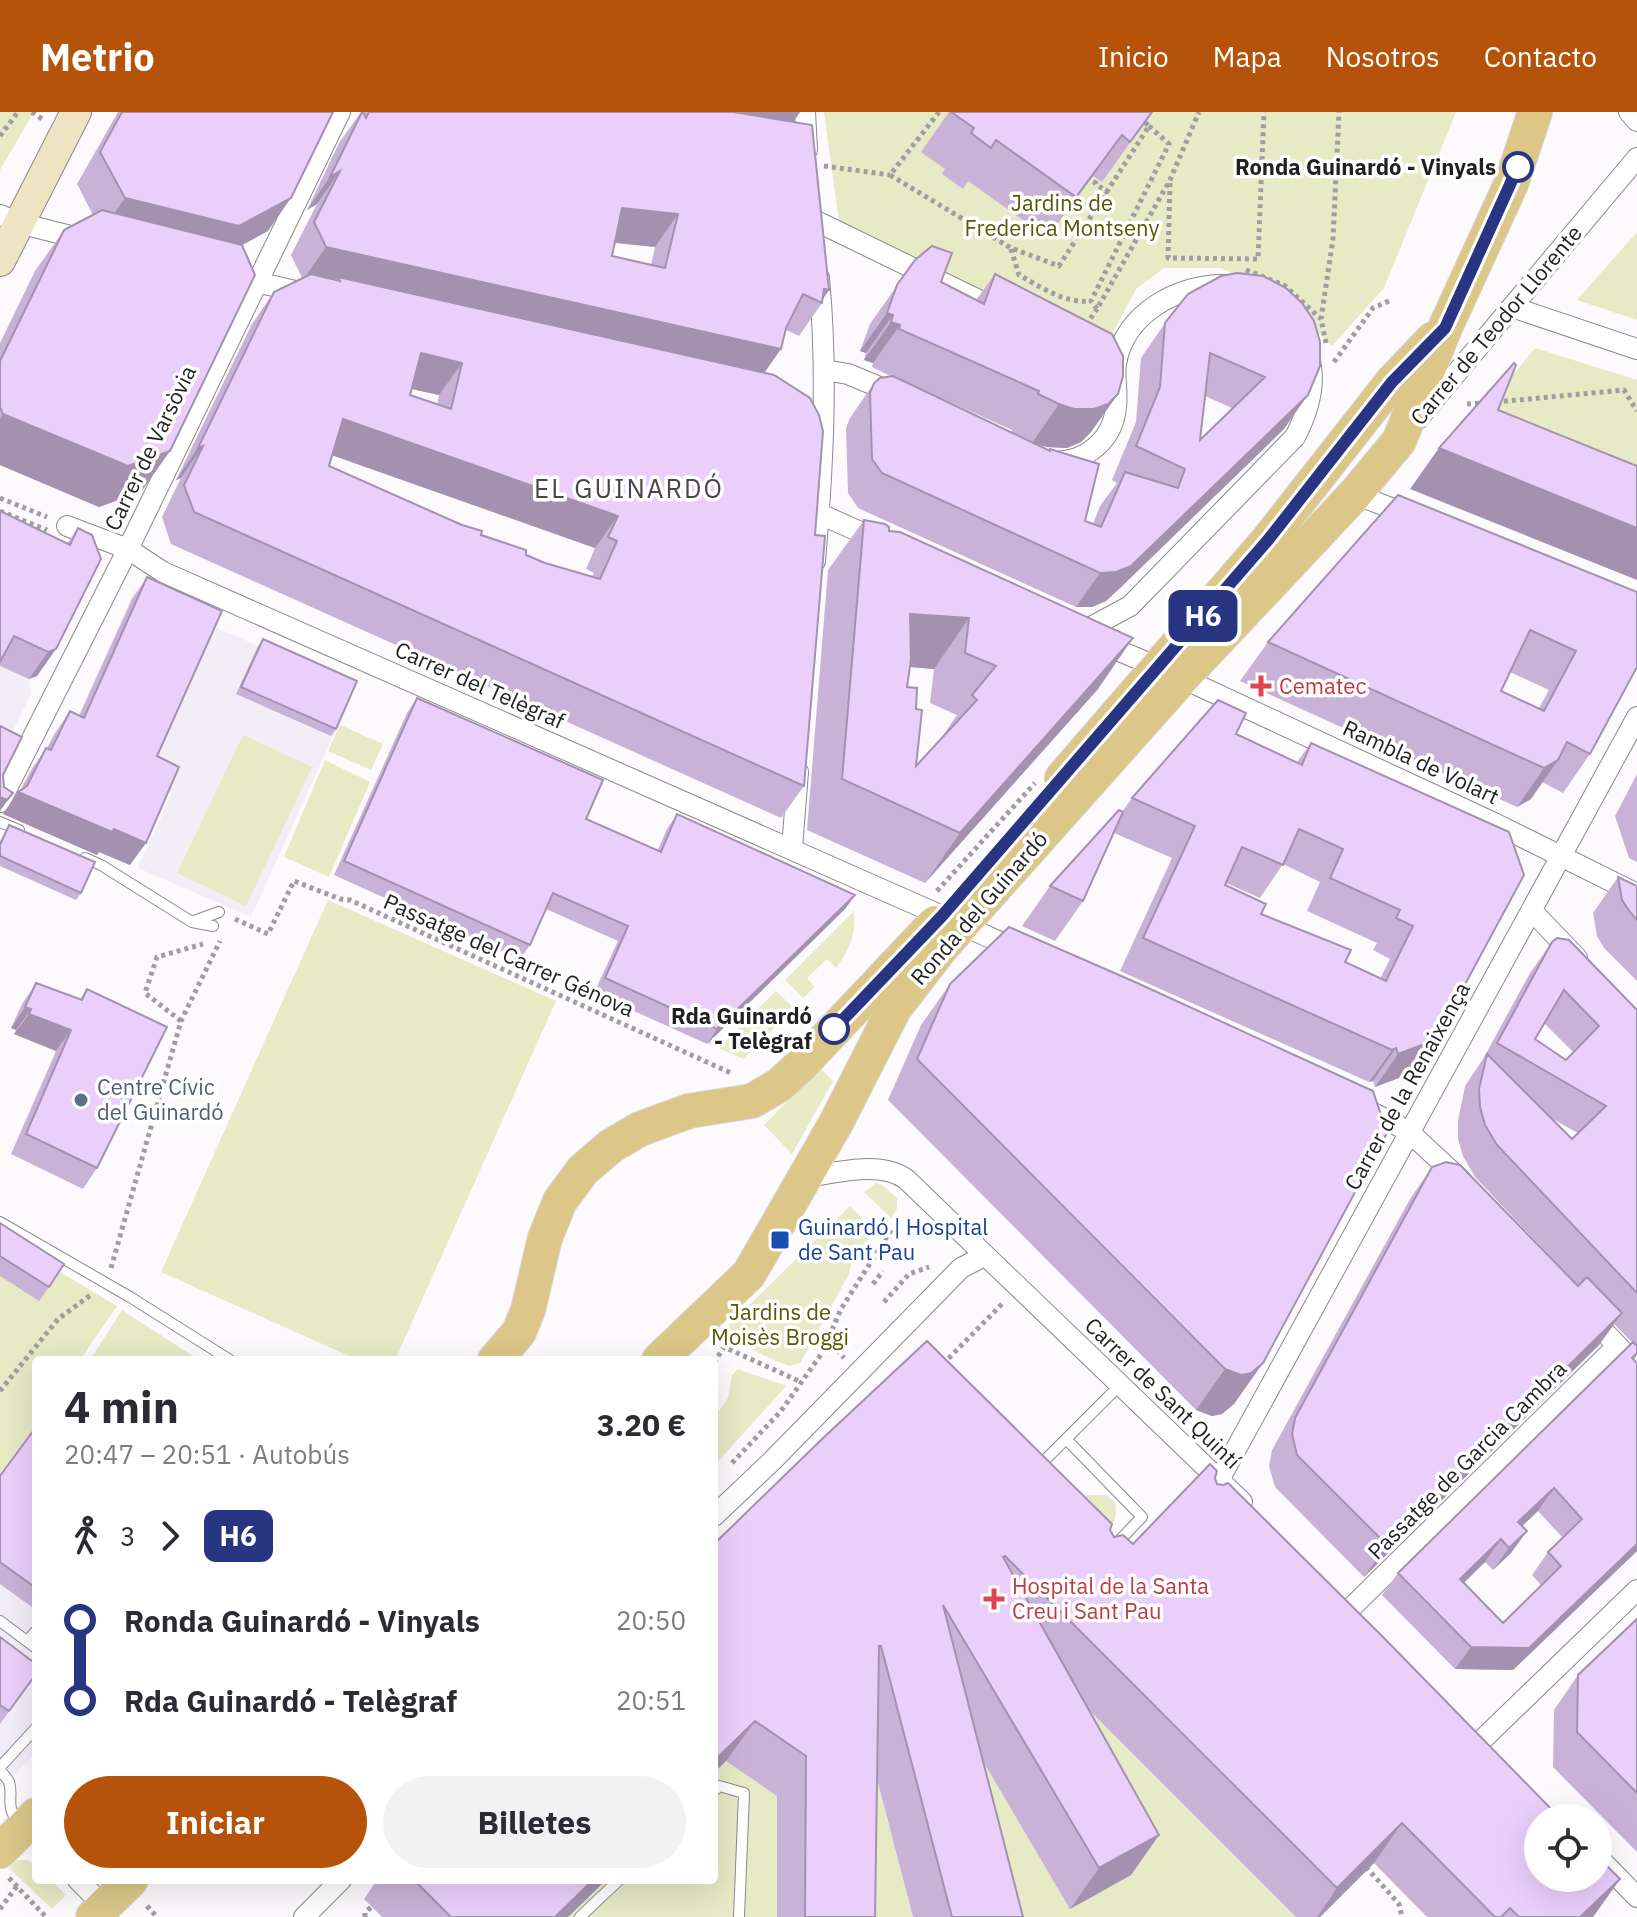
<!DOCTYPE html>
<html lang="es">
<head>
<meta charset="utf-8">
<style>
  :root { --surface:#fff; --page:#f2f2f3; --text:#2b2b33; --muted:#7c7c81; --accent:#b45309 }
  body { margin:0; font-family:"IBM Plex Sans",sans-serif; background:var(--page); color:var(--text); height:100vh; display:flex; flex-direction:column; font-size:30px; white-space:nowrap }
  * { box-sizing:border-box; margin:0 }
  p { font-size:26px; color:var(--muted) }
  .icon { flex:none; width:44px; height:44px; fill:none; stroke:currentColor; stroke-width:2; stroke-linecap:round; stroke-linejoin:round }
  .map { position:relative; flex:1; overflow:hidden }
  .panel { position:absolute; left:32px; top:1244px; width:686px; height:528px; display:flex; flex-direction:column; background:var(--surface); border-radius:8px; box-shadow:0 8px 32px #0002 }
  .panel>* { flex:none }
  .badge { padding:0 16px; border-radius:12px; font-size:28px; line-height:52px }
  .tools { position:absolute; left:1524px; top:1692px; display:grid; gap:16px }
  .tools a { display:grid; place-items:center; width:88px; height:88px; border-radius:50%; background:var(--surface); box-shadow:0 8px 32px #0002; font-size:40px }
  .map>.badge { position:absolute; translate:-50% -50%; box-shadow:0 0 0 4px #fff }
  .legs { display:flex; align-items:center; gap:12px; height:88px; padding:0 32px; font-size:26px }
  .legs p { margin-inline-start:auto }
  .headline { display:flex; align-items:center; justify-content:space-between; height:136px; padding:0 32px }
  h1 { font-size:44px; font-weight:700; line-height:60px }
  .cta { display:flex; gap:16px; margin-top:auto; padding:16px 32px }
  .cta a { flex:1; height:92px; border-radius:48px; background:var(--accent); color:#fff; font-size:32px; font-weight:700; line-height:92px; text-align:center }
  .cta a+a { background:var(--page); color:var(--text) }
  ul { padding:0 32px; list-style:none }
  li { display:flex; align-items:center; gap:28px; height:80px; font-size:30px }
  li i { display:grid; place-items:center; width:12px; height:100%; margin:0 10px; background:currentColor }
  li i::after { content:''; width:20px; height:20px; margin:-10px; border:6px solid; border-radius:50%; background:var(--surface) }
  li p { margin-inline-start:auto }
  li:first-child i { background:linear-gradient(#0000 50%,currentColor 0) }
  li:last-child i { background:linear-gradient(currentColor 50%,#0000 0) }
  header { display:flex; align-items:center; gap:48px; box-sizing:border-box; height:112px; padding:0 40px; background:var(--accent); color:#fff }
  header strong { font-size:38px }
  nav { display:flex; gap:44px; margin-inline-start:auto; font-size:28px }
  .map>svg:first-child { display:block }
</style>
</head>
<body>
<header>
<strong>Metrio</strong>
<nav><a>Inicio</a><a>Mapa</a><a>Nosotros</a><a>Contacto</a></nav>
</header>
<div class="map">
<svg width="1637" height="1805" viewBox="0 0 1637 1805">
  <rect width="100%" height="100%" fill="#fcfafd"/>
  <path fill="#f3edf7" d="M135,478L354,578L251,805L138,756L172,681L69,625Z
    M0,554L29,567L31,581L0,646Z
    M36,1316V1641L0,1677V1365Z"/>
  <path fill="#e6eac5" d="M0,0H34L0,58Z
    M824,0H1456L1384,176L1332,234L1277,182L1221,156H1164L1136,177L1103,239L839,110Z
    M1637,120V208L1577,188Z
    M1535,236L1637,268V397L1473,311Z
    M340,613L383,632L371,658L328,639Z
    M243,623L312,655L246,794L177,761Z
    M325,648L370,670L329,765L284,745Z
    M328,788L556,889L395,1248H358L161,1160Z
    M854,799C856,822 850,838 836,856L827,847L807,866L815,875L803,886L785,868Z
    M776,879L794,896L795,901L778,912L744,947L698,927V918L725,930Z
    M820,956L833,969L792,1042L764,1013Z
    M876,1071L882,1073L897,1086V1097L891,1106L864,1080Z
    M850,1094L876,1120L853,1143L849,1162L800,1251L789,1254C763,1244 745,1236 726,1216Z
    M0,1124L117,1194L80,1248H36V1313L0,1362Z
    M122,1198L199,1248H90Z
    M738,1257L786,1274L714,1354V1306L728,1286L732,1263Z
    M1088,1383H1106L1115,1390C1117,1403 1116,1410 1106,1419L1070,1397Z
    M1032,1541L1296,1805H984L959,1608Z
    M726,1649L777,1684V1805H568L606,1768H714V1661Z
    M874,1656L913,1805H847Z
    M18,1748H27L34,1752L36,1768H51L66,1783L52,1797L9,1756Z"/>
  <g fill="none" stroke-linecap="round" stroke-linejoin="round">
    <g stroke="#8b898c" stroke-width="12">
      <path id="lane" d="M0,710L19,718
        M85,746L101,753L192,810L213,814
        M194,809L219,800
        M0,1110L130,1185L230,1248
        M1066,1327L1142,1405L1117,1431
        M1037,1356L1120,1273
        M0,1509L36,1536
        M28,1528L36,1519
        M0,1655L36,1616
        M0,1658C3,1662 7,1666 9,1670C14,1686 4,1692 19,1712
        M714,1679L719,1674L744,1681L739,1805
        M580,1805L619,1768"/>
    </g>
    <g stroke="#8b898c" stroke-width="22">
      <path id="street" d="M805,0L807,38
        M1629,0L1637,9
        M0,103L19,111L86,128
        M814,108L1001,199
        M226,163L308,182
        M1512,195L1637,237
        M825,258L848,262L896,282
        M1417,308L1637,46
        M1054,350C1086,350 1113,328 1116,295C1118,280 1114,266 1116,252C1124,201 1180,171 1227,173
        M1355,382L1411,404
        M820,402L878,428
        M67,414L128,437L163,460L942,804
        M815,449C823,355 828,260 819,166
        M1085,525L1091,515L1130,494L1295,325C1307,302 1316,275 1310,249
        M1100,531L1158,555
        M1182,566L1494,711L1637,782
        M0,690L128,437L340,0
        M792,736L798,660
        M1533,800L1577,846
        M962,813L1020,839
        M1358,993L1408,1019L1461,1068
        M806,1065C836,1061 880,1048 906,1067L1242,1390
        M1590,1205L1637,1254
        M1219,1368C1357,1112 1499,860 1637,605
        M714,1404L772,1349L961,1156L984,1144
        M1351,1496L1617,1234
        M1482,1628L1637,1478
        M1598,1745L1637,1785
        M78,1768L109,1799
        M304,1805L341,1768"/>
    </g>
    <g stroke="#8b898c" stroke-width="32">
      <path id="secondary" d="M0,149L76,0"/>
    </g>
    <g stroke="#d7d7d7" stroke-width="36">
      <path id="primary" d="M1062,666L1268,428L1392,270L1433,227
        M495,1248L519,1220L528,1198L545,1126L560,1089L583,1058L611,1034L640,1017L689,999L752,989L779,973L800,954L935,811
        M659,1248L749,1162L836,1011L894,897L941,836L1182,566L1355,382L1399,329L1445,216L1511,72L1535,0
        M0,1739L36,1703
        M93,1805L131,1768"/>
    </g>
    <path stroke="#a09ea1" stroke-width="5" stroke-dasharray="4 4" stroke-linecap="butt" d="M32,0L42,7
      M939,0L890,63L1011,136L1059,154L1149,14L1133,0
      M1149,14L1169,32L1091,189L1097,197L1170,68L1199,0
      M0,24L18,0
      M824,54L890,63
      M1101,62L1095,71L1108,81
      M1170,71L1168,146L1258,147L1264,0
      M1011,137L1019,163C1041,175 1065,192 1091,189
      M1246,158L1284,173L1321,207
      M1086,213L1097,197
      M1326,231L1321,207L1333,127L1339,0
      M1334,250L1373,196L1389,189
      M1496,290L1624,278L1637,299
      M1467,292L1482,291
      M0,386L47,405
      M0,399L47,418
      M937,779L1035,671
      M235,807L268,822L294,769L340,787L350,788L731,961
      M181,909L145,881L157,845L203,832
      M111,1156L181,909L220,829
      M873,1172L883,1159
      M884,1190L909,1162L929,1155
      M837,1238L844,1246
      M714,1251L724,1235L801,1270
      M943,1252L1003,1191
      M0,1279L58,1207L92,1182
      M732,1351L781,1299L822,1241L841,1197L893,1115
      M1366,1755L1399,1792L1402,1805
      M9,1766L46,1805
      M147,1794L157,1805
      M0,1797L17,1774
      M365,1805V1801L376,1790"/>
    <use href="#lane" stroke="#fff" stroke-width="10"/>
    <use href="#street" stroke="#fff" stroke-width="20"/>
    <use href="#secondary" stroke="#eee3c3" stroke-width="30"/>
    <use href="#primary" stroke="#dcc788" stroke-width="34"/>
  </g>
  <path fill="#c9b2d8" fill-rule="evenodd" d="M118,0H333L268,119L242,133L170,339L141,380L99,395L0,353V231L35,159L64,118L93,103L77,72Z
    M361,0H800L793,10L822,191L799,224L786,218L764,261L815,423L804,674L781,706L171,432L162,405L181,366L176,368L252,212L274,180L302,166L291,143L317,92L307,98L339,31ZM615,131L655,135L651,153L612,144ZM412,277L439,283L437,293L410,283ZM332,343L595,436L586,457L594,461L592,465L545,451L329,354Z
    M949,0H1152L1102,70L1093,64L1047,125L968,69L963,77L942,62L945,57L921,40Z
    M915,148L941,170L976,188L995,162L1118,282L1091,320L1081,330L1067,336L1047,335L1033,331L1085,409L1093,412L1100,394L1117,371L1112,368L1136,310L1141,246L1165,211L1237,161L1284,317L1120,476L1106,489L1092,495H1076L858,396L848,381L846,316L850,306L874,271L892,265L872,255L873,251L864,248L866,241L860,239L870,212ZM907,271L1012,318L1011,321ZM1205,284L1232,296L1200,328Z
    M0,399L67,432L78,416L101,447L37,564L29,567L0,554Z
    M864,408L889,419L1098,577L925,771L807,718L828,458ZM910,555L934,557L930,591L957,603L940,628L916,654V597L907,575Z
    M147,465L157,644L130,753L99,740L97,743L3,702L20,679L31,658L46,636H47L55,621L70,599L79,604L132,487Z
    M1637,480L1590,642L1563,681L1542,670L1531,687L1517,695L1240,569L1268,530ZM1510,560L1549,578L1539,596L1501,579Z
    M263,527L336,617L331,624L236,582L258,534Z
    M417,586L586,707L658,738L667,717L677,702L855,783L845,797L707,932L594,881L618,829L546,797L530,833L520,847L334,763L407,601Z
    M1236,622L1297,650L1311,631L1509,720L1435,928L1412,961L1375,975L1373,969L1369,970L1120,859L1172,746L1114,721L1083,789L1055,829L1022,814L1050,774L1122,700L1132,686ZM1283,752L1320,770L1307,799L1377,831L1373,838L1390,847L1380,867L1345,850L1261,802L1225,773L1226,771L1260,786Z
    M1637,662V750L1629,746L1615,704Z
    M9,713L81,781L76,788L0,754V729Z
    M1618,765L1637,774V869L1604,836L1597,824L1593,801Z
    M1552,830L1637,898V1243L1634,1248L1637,1439L1513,1558L1455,1557L1382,1483L1398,1461L1632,1230L1614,1212L1599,1233L1364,1465L1275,1375L1269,1354L1272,1338L1410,1087L1432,1055L1578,1174L1475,1065L1463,1044L1458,1027V1009L1465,974L1483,947L1530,861ZM1544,911L1573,940L1566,948L1535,927ZM1550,1005L1565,1014L1578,1021L1572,1027ZM1538,1399L1563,1426L1548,1440L1532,1463L1541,1473L1503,1511L1464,1471L1485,1450L1493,1458L1511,1441L1522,1414Z
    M1135,870L1234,1292L1222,1302L1212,1304L1196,1298L888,988L921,913L950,872Z
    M36,871L80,887L87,877L97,1056L83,1077L11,1042L56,939L14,922L16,918L11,916L22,892Z
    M0,1111L49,1175L39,1189L0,1164Z
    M36,1315V1490L32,1495L0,1472V1364Z
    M1215,1366L1217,1372L1620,1767L1593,1805H1427L1374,1751L1320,1805H1296L1088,1597L1159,1723L1131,1763L1070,1797L983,1649L1023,1805H913L877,1667L875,1805H777V1684L726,1649L714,1432L1110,1418L1114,1425L1133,1432Z
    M1637,1507V1740L1553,1655L1554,1598L1578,1563Z
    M0,1525L36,1562L0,1612Z
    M377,1768H606L568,1805H382L364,1787Z"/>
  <path fill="#a491b0" d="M670,0H800L787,19Z
    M1122,23L1093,64L1047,125L1076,85Z
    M340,59L317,92L307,98L330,65Z
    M125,86H291L268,119L216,147L102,118Z
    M622,96L678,102L655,135L599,129Z
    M326,135L781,237L758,270L340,169L338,165L332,174L303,168Z
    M824,177L829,178L821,190Z
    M887,201L893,203L866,241L860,239Z
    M891,210L900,213L873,251L864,248Z
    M421,241L462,251L439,283L398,274Z
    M1118,282L1091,320L1081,330L1067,336L1047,335L1032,331L1059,292Z
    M1308,283L1284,317L1120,476L1106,489L1092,495H1076L1100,461Z
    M3,302L170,339L141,380L99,395L0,353V307Z
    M343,307L618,404L595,436L320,339Z
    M203,334L181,366L176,368L198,336Z
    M1439,336L1637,416V468L1410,377Z
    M910,502L969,506L934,557L875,552Z
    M1133,526L1098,577L925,771L960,721Z
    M56,537L37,564L29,567L48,540Z
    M1558,648L1531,687L1517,695L1544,656Z
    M18,680L114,717L146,731L130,753L99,740L97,743L3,702Z
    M13,681L0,699V685Z
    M855,783L845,797L707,932L717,917Z
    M25,895L31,897L16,918L11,916Z
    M29,902L71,918L56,939L14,922Z
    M1435,928L1412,961L1375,975L1398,942Z
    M1396,936L1373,969L1369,970L1392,938Z
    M1622,1201L1599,1233L1364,1465L1387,1433Z
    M1263,1251L1234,1292L1222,1302L1212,1304L1196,1298L1225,1257Z
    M1554,1376L1538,1399L1502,1433L1518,1410Z
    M1527,1419L1511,1441L1493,1458L1509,1436Z
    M1501,1427L1485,1450L1444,1490L1460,1467Z
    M1637,1432V1439L1513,1558L1455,1557L1471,1535Z
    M755,1609L726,1649L714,1661V1649Z
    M1402,1711L1374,1751L1320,1805H1317L1337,1776Z
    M1159,1723L1131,1763L1070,1797L1099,1756Z
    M1620,1767L1593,1805H1580Z
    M593,1768H606L568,1805H555Z"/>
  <path fill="#eacffb" stroke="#a491b0" stroke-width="2" fill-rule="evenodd" d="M122,0H333L291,86L239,114L125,86L100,40Z
    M362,0H363L366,6L369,0H733L812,13L829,178L824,177L822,191L803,182L786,216L781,237L326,135L314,110L340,59L330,65ZM622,96L678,102L665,156L612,144Z
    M951,0H1152L1130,30L1122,23L1076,85L996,28L991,36L971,21L974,16Z
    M102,98L242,133L255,163L170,339L128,354L3,302L0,295V249L64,118Z
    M932,134L952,141L941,170L984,192L995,162L1112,222L1123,244V264L1118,282L1108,292L1094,297H1074L1059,292L1038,282L1039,279L899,217L900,213L891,210L893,203L887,201L897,173L915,148Z
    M1237,161L1263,164L1286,176L1302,191L1314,209L1320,230V254L1308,283L1131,454L1116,460L1100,461L882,361L872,347L870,281L874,271L880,266L893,264L1050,339V337L1099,352L1085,409L1101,415L1125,360L1178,376L1185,357L1136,334L1160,275L1165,211L1188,182L1221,164ZM1210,241L1265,265L1200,328Z
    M311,162L340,169L338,165L774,263L810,286L819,303L823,319L815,423L825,424L804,674L194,400L184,373L203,334L198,336L274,180ZM421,241L462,251L451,297L410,283ZM343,307L618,404L608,425L617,429L600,467L545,451L526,443V438L481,423L482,419L462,413L329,354Z
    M1514,251L1516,253L1498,298L1637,354V416L1439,336Z
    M1398,383L1637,480V555L1590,642L1567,630L1558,648L1544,656L1268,530ZM1530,518L1576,539L1544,599L1501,579Z
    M0,399L70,433L78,416L92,423L101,447L56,537L48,540L14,524L0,550Z
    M864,408L885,412L889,415V419L900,420L1133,526L960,721L842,667ZM910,502L969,506L965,541L996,554L972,583L977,588L916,654L922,598L916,597L917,576L907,575L911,547Z
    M147,465L222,499L157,644L179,655L146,731L114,717L112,720L18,680L27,674L46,636L51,638L70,599L84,606Z
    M263,527L357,569L336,617L241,575Z
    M417,586L603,668L586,707L661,740L677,702L855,783L717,917L605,866L628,814L553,781L530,833L344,749Z
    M1218,588L1246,601L1236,622L1302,653L1311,631L1509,720L1524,763L1435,928L1398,942L1396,936L1392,938L1143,826L1195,714L1132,686ZM1299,717L1343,737L1330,766L1400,798L1396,806L1413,814L1386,869L1345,850L1351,838L1261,802L1266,792L1225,773L1242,735L1283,753Z
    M0,614L22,625L3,663L4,675L13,681L7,688L0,685Z
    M1119,698L1123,700L1083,789L1050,774Z
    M9,713L95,750L81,781L0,744V733Z
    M1618,765L1637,774V808L1630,800L1622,788Z
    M1009,815L1135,870L1373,979L1387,1021L1263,1251L1251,1261L1241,1263L1225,1257L917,947L950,872Z
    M1557,826L1569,828L1637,898V1181L1497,1033L1485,1013L1480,995L1479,977L1487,942L1572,1027L1606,994L1497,931L1552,830ZM1564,878L1599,914L1566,948L1535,927Z
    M36,871L82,888L87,877L167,915L97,1056L26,1022L71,918L29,902L31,897L25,895Z
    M1446,1050L1460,1053L1578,1174L1587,1165L1622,1201L1387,1433L1297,1343L1292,1322L1295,1306L1432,1055Z
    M0,1111L64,1152L49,1175L0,1144Z
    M927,1229L1112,1412L1110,1418L1114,1425L1123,1423L1133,1432L1210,1352L1217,1359L1215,1366L1217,1372L1223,1373L1228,1371L1383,1525L1560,1706H1538V1766H1598V1745L1620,1767L1580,1805H1519L1510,1796L1501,1805H1495L1402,1711L1337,1776L1005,1444L1003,1445L1159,1723L1099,1756L943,1493L1023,1805H952L881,1534H879L875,1805H805L806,1644L755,1609L714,1649V1432L821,1328Z
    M1633,1230L1637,1234V1241L1632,1246L1637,1251V1432L1529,1536L1471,1535L1398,1461ZM1554,1376L1582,1407L1548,1440L1561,1454L1503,1511L1460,1467L1501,1427L1509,1436L1527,1419L1518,1410Z
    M36,1315V1476L0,1450V1364Z
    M1637,1507V1681L1577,1620L1578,1563Z
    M0,1525L36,1552V1562L9,1599L0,1593Z
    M414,1768H593L555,1805H451Z"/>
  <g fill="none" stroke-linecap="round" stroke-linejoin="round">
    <g stroke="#fff" stroke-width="18">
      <path id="line-1" d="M834,917L942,804L1268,428L1392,270L1445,216L1518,55"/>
    </g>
    <use href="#line-1" stroke="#283583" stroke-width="12"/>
  </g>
  <g fill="#fff" stroke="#283583" stroke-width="4">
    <circle cx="1518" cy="55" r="14"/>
    <circle cx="834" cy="917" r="14"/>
  </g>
  <g fill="#e0444e" stroke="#fff" stroke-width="3">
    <path d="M1257 562h8v8h8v8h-8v8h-8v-8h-8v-8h8z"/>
    <path d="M990 1475h8v8h8v8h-8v8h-8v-8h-8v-8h8z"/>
  </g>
  <circle fill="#5c6f8a" stroke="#fff" stroke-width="3" cx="81" cy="988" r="8"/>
  <rect fill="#1a4fb4" stroke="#fff" stroke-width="3" x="770" y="1118" width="20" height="20" rx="4"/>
  <g text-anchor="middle" stroke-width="7" stroke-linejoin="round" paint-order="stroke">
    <g font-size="22" font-weight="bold" fill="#201f21" stroke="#fff" text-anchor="end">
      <text x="1496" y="63">Ronda Guinardó - Vinyals</text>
      <text x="812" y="912">Rda Guinardó<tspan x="812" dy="25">- Telègraf</tspan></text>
    </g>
    <g font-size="22" fill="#575905" stroke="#fff">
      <text x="1062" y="99">Jardins de<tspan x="1062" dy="25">Frederica Montseny</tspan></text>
      <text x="780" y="1208">Jardins de<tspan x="780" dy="25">Moisès Broggi</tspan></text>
    </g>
    <g font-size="22" fill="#201f21" stroke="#fff">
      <text transform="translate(1496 213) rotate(-50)" y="8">Carrer de Teodor Llorente</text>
      <text transform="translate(150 336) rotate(-64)" y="8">Carrer de Varsòvia</text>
      <text transform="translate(480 573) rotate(24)" y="8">Carrer del Telègraf</text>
      <text transform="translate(1421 650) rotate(25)" y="8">Rambla de Volart</text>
      <text transform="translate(979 796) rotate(-49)" y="8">Ronda del Guinardó</text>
      <text transform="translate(509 843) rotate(24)" y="8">Passatge del Carrer Génova</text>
      <text transform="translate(1407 974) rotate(-61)" y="8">Carrer de la Renaixença</text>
      <text transform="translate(1163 1281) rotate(44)" y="8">Carrer de Sant Quintí</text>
      <text transform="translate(1467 1348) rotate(-45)" y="8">Passatge de Garcia Cambra</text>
    </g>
    <g font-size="22" fill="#be3a42" stroke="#fff" text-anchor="start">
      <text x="1279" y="582">Cematec</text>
      <text x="1012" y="1482">Hospital de la Santa<tspan x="1012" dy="25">Creu i Sant Pau</tspan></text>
    </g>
    <g font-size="22" fill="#4e5e75" stroke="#fff" text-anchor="start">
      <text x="97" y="983">Centre Cívic<tspan x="97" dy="25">del Guinardó</tspan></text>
    </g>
    <g font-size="22" fill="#164399" stroke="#fff" text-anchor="start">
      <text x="798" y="1123">Guinardó | Hospital<tspan x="798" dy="25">de Sant Pau</tspan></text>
    </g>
    <g font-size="26" letter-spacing="2" fill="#484649" stroke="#fff">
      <text x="629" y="386">EL GUINARDÓ</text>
    </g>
  </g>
</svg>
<div class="tools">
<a><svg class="icon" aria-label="locate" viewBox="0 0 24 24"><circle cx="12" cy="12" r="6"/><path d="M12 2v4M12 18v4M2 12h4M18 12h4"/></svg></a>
</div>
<b class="badge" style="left:1203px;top:504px;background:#283583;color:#fff">H6</b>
<section class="panel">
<div class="headline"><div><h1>4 min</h1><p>20:47 – 20:51 · Autobús</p></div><b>3.20 €</b></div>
<div class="legs"><svg class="icon" aria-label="walk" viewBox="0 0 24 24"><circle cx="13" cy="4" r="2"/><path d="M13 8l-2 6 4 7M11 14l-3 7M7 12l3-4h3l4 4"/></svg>3<svg class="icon" aria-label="forward" viewBox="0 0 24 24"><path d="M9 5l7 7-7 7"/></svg><b class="badge" style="background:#283583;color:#fff">H6</b></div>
<ul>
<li><i style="color:#283583"></i><b>Ronda Guinardó - Vinyals</b><p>20:50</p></li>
<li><i style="color:#283583"></i><b>Rda Guinardó - Telègraf</b><p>20:51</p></li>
</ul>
<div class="cta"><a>Iniciar</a><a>Billetes</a></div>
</section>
</div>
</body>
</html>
